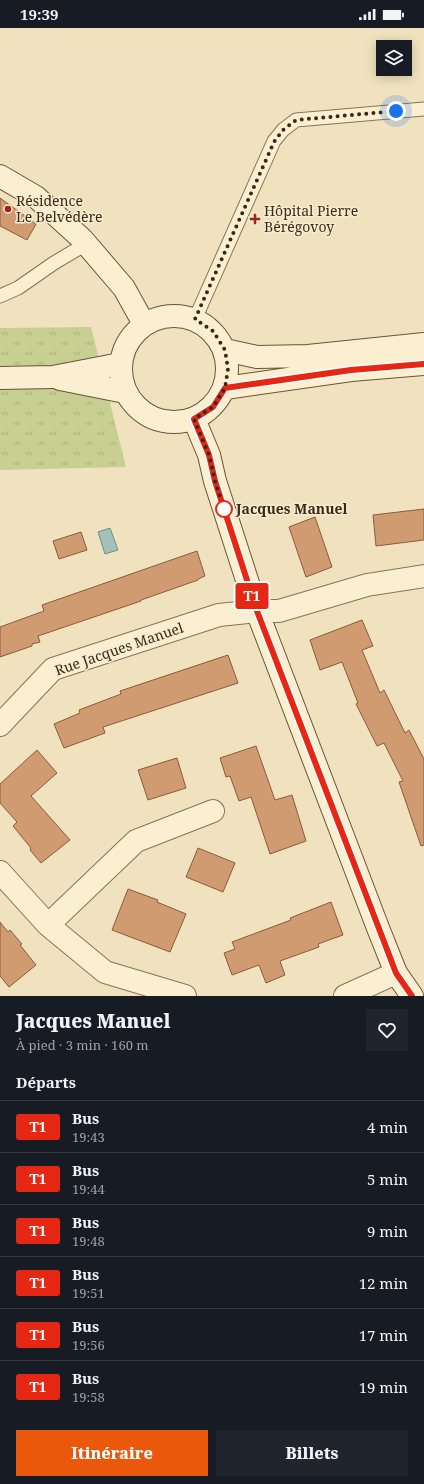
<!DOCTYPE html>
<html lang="fr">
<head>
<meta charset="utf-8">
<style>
  :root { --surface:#171b24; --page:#20242c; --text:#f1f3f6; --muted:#9ea1a6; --line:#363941; --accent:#ea580c }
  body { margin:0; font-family:"Noto Serif",serif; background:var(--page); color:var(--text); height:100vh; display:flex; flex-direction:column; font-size:15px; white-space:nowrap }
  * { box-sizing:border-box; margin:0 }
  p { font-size:13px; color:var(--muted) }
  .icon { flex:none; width:22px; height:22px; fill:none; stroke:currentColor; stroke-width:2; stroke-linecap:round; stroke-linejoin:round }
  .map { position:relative; height:968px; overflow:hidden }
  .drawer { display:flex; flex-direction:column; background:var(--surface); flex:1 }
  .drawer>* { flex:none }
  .badge { padding:0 8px; border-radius:3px; font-size:14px; line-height:26px }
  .buttons { position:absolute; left:376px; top:12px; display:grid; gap:8px }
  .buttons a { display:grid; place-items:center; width:36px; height:36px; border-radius:0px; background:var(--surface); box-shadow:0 2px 10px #0003; font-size:20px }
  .you { position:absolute; width:20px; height:20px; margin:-10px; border:3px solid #fff; border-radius:50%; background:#1a73e8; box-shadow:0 0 0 6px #1a73e833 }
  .map>.badge { position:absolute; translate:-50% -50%; box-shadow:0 0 0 2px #fff }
  h2 { padding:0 16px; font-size:15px; line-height:36px }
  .round { display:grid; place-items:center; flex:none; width:42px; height:42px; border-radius:0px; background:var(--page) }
  .headline { display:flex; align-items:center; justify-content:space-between; height:68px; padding:0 16px }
  h1 { font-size:19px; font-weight:800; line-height:30px }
  .cta { display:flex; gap:8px; margin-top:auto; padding:8px 16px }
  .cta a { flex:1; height:46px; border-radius:0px; background:var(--accent); color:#fff; font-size:16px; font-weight:800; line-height:46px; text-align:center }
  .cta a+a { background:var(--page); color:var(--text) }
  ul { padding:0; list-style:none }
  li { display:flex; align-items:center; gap:12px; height:52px; padding:0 16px; border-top:1px solid var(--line) }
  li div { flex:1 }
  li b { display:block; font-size:15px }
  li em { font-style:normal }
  li .badge { min-width:44px; font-weight:700; text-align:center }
  .status { display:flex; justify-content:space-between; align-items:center; height:28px; padding:0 20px; background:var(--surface); direction:ltr }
  .status svg { height:11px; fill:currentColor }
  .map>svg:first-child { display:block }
</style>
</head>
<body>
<div class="status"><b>19:39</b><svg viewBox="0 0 49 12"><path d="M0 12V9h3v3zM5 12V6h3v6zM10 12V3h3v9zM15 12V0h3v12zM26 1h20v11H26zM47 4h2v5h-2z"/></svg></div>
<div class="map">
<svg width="424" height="968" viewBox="0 0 424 968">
  <defs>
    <pattern id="grass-tufts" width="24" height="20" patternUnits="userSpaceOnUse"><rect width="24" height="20" fill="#c7cf92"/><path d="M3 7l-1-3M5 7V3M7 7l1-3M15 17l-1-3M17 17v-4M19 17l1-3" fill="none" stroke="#acb27d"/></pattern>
  </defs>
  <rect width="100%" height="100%" fill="#f0e2be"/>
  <path fill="url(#grass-tufts)" d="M91,299L126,439L0,442V300Z"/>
  <path fill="#a2c2b9" stroke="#699087" d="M110,500L118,522L105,526L98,504Z"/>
  <path fill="#d19b72" stroke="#8a5b3a" d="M0,170L36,196L27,212L0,198Z
    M424,481V512L376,518L373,487Z
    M315,489L332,539L306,549L289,499Z
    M81,504L87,522L59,531L53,513Z
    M197,523L205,548L198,551V552L141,572V573L38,608L40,614L32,616V618L0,629V599L44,583L42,577Z
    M362,592L373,618L362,622L380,665L384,662L405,705L409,702L424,731V817L421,818L399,754L403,753L384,715L377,718L356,676L358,675L342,634L320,642L310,612Z
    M228,627L238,655L103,699L105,705L64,720L54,696L80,685L79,682L121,666L120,663Z
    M256,718L275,772L292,767L306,813L270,826L251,769L239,773L230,748L226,749L220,730Z
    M37,722L57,745L31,768L70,812L41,835L30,822L31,820L13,798L17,794L0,775V756Z
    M177,730L186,760L148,772L138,742Z
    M198,820L235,835L223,864L186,849Z
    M128,861L158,872L157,874L186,886L170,924L112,902Z
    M331,874L343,907L318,916L319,919L280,933L285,947L266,955L259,937L232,947L224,925L235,921L232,914L291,892L290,890Z
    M0,894L8,904L10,902L22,916L20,917L36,937L9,959L0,948Z"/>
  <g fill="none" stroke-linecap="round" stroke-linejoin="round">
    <g stroke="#8a7256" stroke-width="15">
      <path id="lane" d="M0,268L18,260L54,235L86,216
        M195,291L274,113L283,102L296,92L424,81"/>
    </g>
    <g stroke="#8a7256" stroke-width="24">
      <path id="street" d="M0,697L53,641L219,587L257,583H279L367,557L424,548
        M0,844L48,897L105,944L185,968
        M48,897L136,813L213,783
        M345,968L396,945"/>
    </g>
    <g stroke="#6b5339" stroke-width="24">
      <path id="secondary" d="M0,148L36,169L82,211L124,260L144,296
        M121 341a53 53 0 1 1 106 0a53 53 0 1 1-106 0Z
        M225,322L257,329L308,328L424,316
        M0,350L53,349L120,336
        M60,351L125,364
        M225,360L351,342L424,336
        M194,391L209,427L215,453L257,583L378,900L396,945L412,968"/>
    </g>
    <use href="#lane" stroke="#fbefd2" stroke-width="13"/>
    <use href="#street" stroke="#fbefd2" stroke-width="22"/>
    <use href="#secondary" stroke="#fbefd2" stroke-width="22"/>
  </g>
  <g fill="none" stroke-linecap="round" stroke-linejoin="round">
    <g stroke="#fff" stroke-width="9">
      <path id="line" d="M412,968L396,945L383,911L257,583L215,453L209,427L194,391L213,379L225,360L351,342L424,336"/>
    </g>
    <use href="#line" stroke="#e52713" stroke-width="6"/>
    <path stroke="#382a1b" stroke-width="4" stroke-dasharray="0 7.2" d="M224,481L215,453L209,427L194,391L213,379L225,360L228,341L225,322L213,303L195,291L274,114L283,102L296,92L396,83"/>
  </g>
  <g fill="#9c2322" stroke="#f7ecce" stroke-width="1.5">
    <circle cx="8" cy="181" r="4"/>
    <path d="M253 185h4v4h4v4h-4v4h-4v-4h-4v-4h4z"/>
  </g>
  <circle fill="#fff" stroke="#e52713" stroke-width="2" cx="224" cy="481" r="8"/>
  <g text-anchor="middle" stroke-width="3" stroke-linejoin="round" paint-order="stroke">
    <g font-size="14" fill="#382a1b" stroke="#f7ecce" text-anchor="start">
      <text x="16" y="178">Résidence<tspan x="16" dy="16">Le Belvédère</tspan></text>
      <text x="264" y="188">Hôpital Pierre<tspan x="264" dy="16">Bérégovoy</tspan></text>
    </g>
    <g font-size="14" font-weight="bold" fill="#382a1b" stroke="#f7ecce" text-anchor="start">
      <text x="236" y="486">Jacques Manuel</text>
    </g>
    <g font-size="14" fill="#382a1b" stroke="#f7ecce">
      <text transform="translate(119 621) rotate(-19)" y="5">Rue Jacques Manuel</text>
    </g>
  </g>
</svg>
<div class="buttons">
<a><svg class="icon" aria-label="layers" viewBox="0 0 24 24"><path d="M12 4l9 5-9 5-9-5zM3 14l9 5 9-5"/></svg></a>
</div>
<div class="you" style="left:396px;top:83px"></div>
<b class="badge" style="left:252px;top:568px;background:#e52713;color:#fff">T1</b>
</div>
<section class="drawer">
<div class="headline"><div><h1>Jacques Manuel</h1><p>À pied · 3 min · 160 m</p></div><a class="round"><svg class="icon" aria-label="heart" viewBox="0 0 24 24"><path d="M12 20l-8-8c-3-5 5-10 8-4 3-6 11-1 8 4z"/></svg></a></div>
<h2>Départs</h2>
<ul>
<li><span class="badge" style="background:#e52713;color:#fff">T1</span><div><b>Bus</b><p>19:43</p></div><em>4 min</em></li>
<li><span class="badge" style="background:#e52713;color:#fff">T1</span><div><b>Bus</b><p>19:44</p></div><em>5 min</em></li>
<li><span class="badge" style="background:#e52713;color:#fff">T1</span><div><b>Bus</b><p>19:48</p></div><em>9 min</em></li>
<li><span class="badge" style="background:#e52713;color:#fff">T1</span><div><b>Bus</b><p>19:51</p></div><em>12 min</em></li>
<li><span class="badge" style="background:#e52713;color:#fff">T1</span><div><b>Bus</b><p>19:56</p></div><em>17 min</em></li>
<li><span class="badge" style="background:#e52713;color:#fff">T1</span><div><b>Bus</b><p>19:58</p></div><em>19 min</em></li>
</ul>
<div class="cta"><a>Itinéraire</a><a>Billets</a></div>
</section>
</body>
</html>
